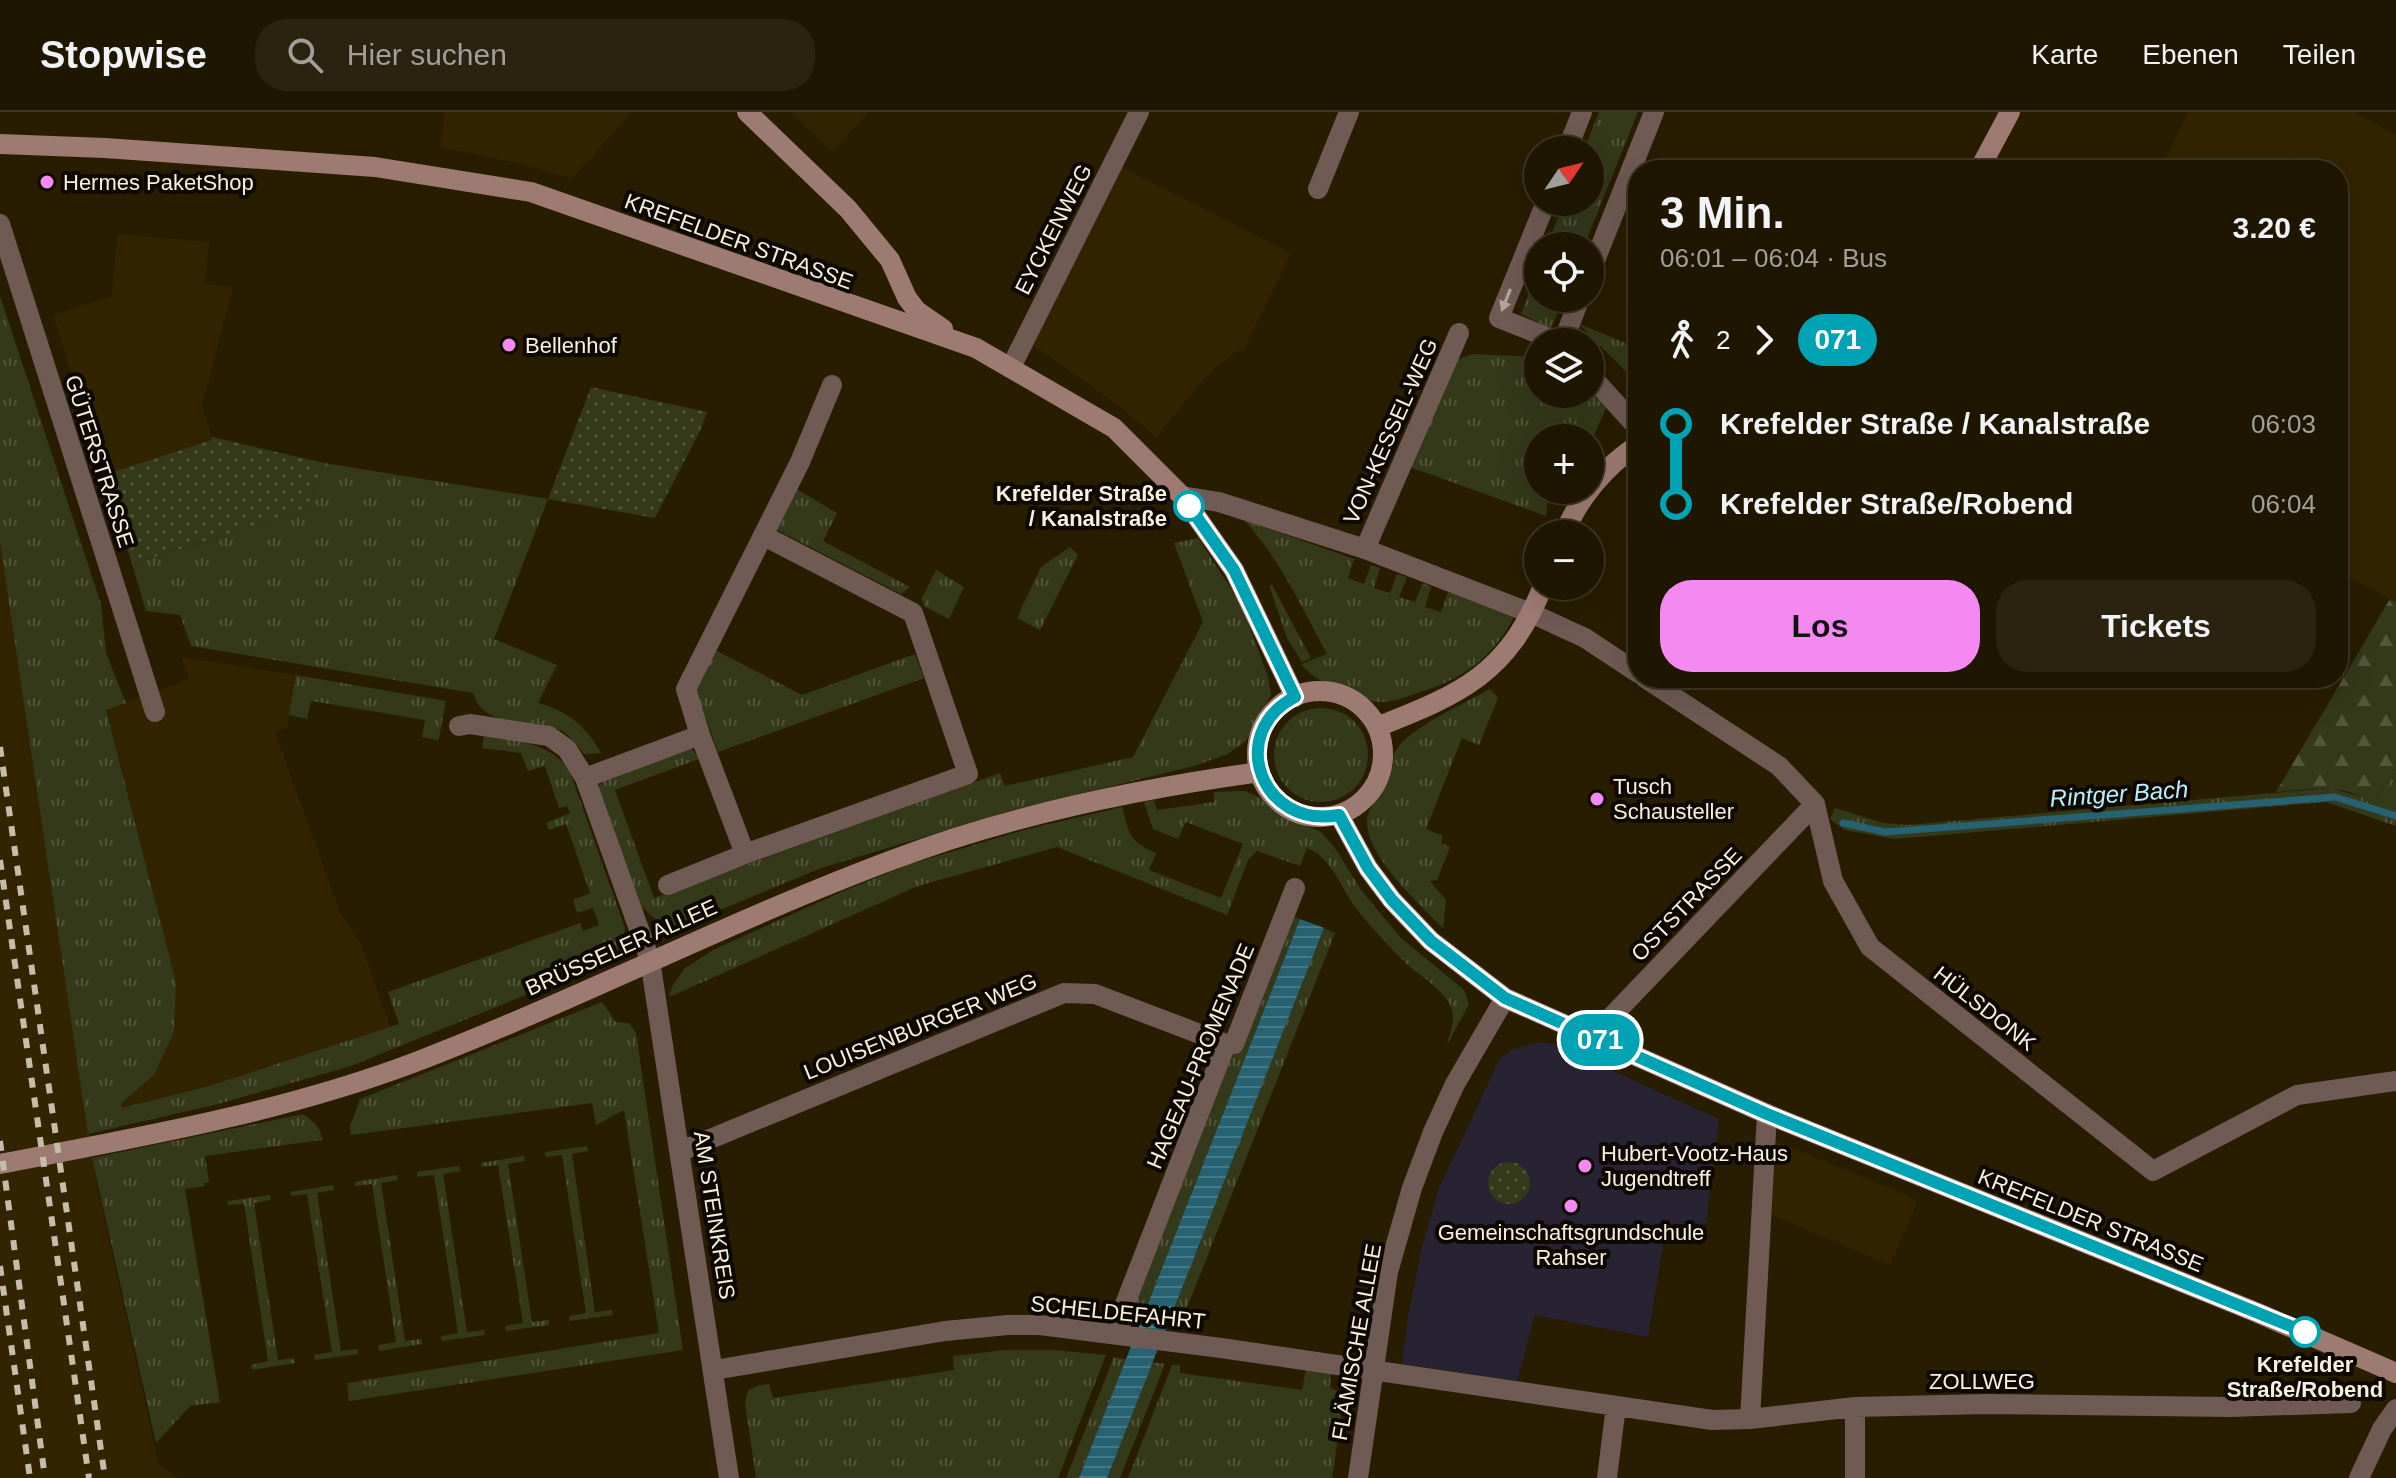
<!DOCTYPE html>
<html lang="de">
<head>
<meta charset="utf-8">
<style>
  :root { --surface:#1e1601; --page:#2b2310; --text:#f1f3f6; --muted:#a19f99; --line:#3c3523; --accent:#f389f1 }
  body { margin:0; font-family:Helvetica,sans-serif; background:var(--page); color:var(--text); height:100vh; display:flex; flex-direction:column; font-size:30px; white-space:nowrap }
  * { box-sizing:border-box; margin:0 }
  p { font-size:26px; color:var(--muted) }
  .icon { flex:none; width:44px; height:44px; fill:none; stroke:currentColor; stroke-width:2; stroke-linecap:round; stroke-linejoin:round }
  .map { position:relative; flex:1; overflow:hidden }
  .details { position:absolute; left:1628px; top:48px; width:720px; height:528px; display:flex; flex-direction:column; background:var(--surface); border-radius:32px; box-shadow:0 8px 32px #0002,0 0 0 2px var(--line) }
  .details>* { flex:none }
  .badge { padding:0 16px; border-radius:26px; font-size:28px; line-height:52px }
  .needle { width:52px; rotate:55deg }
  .tools { position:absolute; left:1524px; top:24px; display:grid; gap:16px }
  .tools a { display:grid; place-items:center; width:80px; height:80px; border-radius:50%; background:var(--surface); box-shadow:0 8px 32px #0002,0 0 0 2px var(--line); font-size:40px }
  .map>.badge { position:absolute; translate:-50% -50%; box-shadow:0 0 0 4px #fff }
  .legs { display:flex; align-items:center; gap:12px; height:88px; padding:0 32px; font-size:26px }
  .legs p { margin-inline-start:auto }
  .overview { display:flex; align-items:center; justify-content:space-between; height:136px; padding:0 32px }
  h1 { font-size:44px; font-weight:700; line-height:60px }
  .action { display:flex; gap:16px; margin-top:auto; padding:16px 32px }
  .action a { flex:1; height:92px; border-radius:32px; background:var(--accent); color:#111; font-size:32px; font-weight:700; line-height:92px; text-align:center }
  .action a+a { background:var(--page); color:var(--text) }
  ul { padding:0 32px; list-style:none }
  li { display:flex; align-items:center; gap:28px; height:80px; font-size:30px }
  li i { display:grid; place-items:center; width:12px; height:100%; margin:0 10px; background:currentColor }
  li i::after { content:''; width:20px; height:20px; margin:-10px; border:6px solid; border-radius:50%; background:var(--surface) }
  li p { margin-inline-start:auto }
  li:first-child i { background:linear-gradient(#0000 50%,currentColor 0) }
  li:last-child i { background:linear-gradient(currentColor 50%,#0000 0) }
  header { display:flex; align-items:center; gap:48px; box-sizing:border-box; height:112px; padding:0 40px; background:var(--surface); border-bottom:2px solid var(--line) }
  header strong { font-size:38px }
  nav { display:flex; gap:44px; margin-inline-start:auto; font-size:28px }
  .search { width:560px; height:72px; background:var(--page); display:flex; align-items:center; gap:20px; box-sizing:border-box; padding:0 28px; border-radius:32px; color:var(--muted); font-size:30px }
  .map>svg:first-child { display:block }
</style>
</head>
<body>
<header>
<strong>Stopwise</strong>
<div class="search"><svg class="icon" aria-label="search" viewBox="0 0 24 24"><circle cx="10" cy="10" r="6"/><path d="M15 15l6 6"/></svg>Hier suchen</div>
<nav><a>Karte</a><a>Ebenen</a><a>Teilen</a></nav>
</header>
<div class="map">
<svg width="2396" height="1366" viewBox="0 0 2396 1366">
  <defs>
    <pattern id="grass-tufts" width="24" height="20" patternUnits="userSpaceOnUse" patternTransform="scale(2)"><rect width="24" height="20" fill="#34391a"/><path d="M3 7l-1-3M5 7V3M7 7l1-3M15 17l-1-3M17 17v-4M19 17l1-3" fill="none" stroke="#52563b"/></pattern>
    <pattern id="forest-firs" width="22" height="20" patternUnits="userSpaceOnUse" patternTransform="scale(2)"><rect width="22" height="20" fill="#34391a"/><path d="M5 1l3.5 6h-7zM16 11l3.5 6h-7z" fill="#52563b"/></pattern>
    <pattern id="park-dots" width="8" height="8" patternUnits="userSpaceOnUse" patternTransform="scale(2)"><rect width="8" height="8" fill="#34391a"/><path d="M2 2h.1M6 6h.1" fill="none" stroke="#52563b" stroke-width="1.8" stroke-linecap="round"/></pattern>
    <pattern id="water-rules" width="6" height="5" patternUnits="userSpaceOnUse" patternTransform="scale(2)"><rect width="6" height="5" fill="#266272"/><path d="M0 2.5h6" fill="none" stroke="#467986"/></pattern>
  </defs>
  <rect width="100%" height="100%" fill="#281d01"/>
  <path fill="#322400" d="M445,0H632L572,67L522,52L441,35Z
    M791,0H869L832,40Z
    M2189,0H2354L2396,23V490L2338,460V58H2159Z
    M1117,53L1291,141L1243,240L1238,238L1208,262L1156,325L1110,287L1028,230Z
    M117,122L209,130L205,172L233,175L202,294L213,328L104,363L53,203L112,184Z
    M0,430L95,1065L159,1353L179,1366H0Z
    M181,545L296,563L287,615L275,620L340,800L362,834L390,915L209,974L122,996L120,991L154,963L174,920L176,870L106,598L189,567Z
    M1776,1029L1918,1088L1890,1153L1772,1103Z"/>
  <path fill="#282333" d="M1540,930L1553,932L1719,1007L1706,1111L1666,1114L1648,1225L1535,1203L1517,1269L1402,1252L1408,1204L1422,1135L1439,1076L1499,948L1511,938Z"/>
  <path fill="url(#grass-tufts)" d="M1599,0H1638L1584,134H1547L1564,90H1590V38H1584Z
    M1538,157V186H1563L1551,217L1521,202Z
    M0,184L101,492L106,541L126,591L106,598L176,870L174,920L154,963L121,991L122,996L209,974L399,912L388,880L580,811L583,819L599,813L593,796L577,801L573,788L590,781L566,712L549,718L546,711L570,701L567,694L559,696L545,654L528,659L521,641L482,636L484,623C517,629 547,630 569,657L625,816L622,833L607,850L351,954L218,992L88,1022L0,430Z
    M1579,212L1638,236V272Z
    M1472,242L1538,245V282H1590V279L1606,296L1590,332V326H1538V378H1553L1548,389L1546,404L1410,355L1452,250Z
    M324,351L548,387L494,527L557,553L538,591C568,599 586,614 601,641L584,642C578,634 570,624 562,619C531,603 485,620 473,581L191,534L180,503L146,499L132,452L307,397Z
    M793,375L837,401L823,429L910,475L901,482L777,418L776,410Z
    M1244,408L1354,447L1348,466L1364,472L1371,453L1380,456L1374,476L1390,481L1397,462L1407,465L1399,485L1415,490L1423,471L1431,475L1425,495L1441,500L1448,480L1514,505C1493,545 1463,567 1420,580C1409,584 1396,589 1384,590C1368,591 1357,581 1343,577C1326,571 1313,567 1301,552L1327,542C1302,496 1280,447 1244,408Z
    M1198,426L1242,494L1268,565L1271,583L1246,629L1228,642L1194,654L1014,698L821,756L684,813L664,815L642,795L597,675L610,664L691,635L699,647L615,678L654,786L1000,661L1005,674L1133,645L1203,510L1174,431Z
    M1070,435L1078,443L1040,518L1017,506L1041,455Z
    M936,458L964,475L949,507L924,494L922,486Z
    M1269,473H1272L1311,546L1302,550L1287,526Z
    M715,538L802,583L915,542L924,566L718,640L695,576Z
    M296,563L446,589L439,626L437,628L422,625L425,608L311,589L307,607L289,603Z
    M1490,577L1498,586L1479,633L1462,626L1426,717L1443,724L1441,731L1450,735L1437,768L1430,769L1446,788L1443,816C1420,793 1365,743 1367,708C1368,696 1378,686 1383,675C1389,664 1389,651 1395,640C1406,617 1466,591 1490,577Z
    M1274 643a47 47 0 1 1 94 0a47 47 0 1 1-94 0Z
    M2396,661V714L2326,690L1894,727L1845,718L1830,707L1835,696L1883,711L1907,713L2330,676L2365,686L2371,692Z
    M1236,679H1245L1259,685L1279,702L1321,720L1335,736L1361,778L1400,825L1464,878L1469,892L1447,933C1451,919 1457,904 1449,891C1438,874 1423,866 1408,853C1390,836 1373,817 1357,798C1342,778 1331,744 1307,736L1300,754L1257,739L1248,748L1227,803L1057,735L918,774L669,885L673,873L685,856L715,837L846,778L910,752L1024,718L1122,695C1130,722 1128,729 1156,741L1149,758L1221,786L1243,732L1186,710L1178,727L1153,717L1144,690L1154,688L1157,698L1214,690V680Z
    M1288,802L1300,807L1144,1201L1131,1199Z
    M1324,816L1335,821L1183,1206L1170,1205Z
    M602,890L616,910L629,911L636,921L683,1238L349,1289L347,1271L659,1221L624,998L596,1013L592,991L351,1023L350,1015L360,987Z
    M303,1002C312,1008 322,1016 322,1028L205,1044L209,1070L204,1071L205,1074L185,1077L220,1290L190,1294L156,1331L92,1046Z
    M587,1034L588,1039L572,1042L595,1200L612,1198L613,1203L569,1209V1204L586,1201L562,1043L545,1045V1040Z
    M524,1044L525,1049L508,1052L532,1210L549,1208V1213L506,1219L505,1214L523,1211L498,1053L482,1055L481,1051Z
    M459,1054L460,1059L443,1062L467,1220L484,1218L485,1223L441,1229V1224L458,1221L434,1063L417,1065V1060Z
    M397,1063L398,1068L381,1071L405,1229L422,1227V1232L379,1239L378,1233L396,1230L372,1072L355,1074V1070Z
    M333,1073L334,1078L317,1081L341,1239L357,1237L358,1242L315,1248L314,1243L332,1240L307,1082L291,1084L290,1080Z
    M270,1083L271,1088L254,1091L278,1248L294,1246L295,1251L252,1258L251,1253L268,1249L244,1092L228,1093L227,1089Z
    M1005,1238H1054L1106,1243L1058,1366H756L745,1291L748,1279L757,1274L769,1272L773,1286L954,1258L953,1244Z
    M1114,1245L1126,1247L1079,1366H1066Z
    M1152,1250L1165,1252L1120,1366H1107Z
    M1172,1253H1180V1261L1302,1278L1306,1257L1331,1260L1330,1275L1340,1281L1343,1292L1332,1366H1128Z"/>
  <path fill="url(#forest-firs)" d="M2390,487L2396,491V661L2371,692C2345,669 2307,678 2276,680Z"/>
  <path fill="url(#park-dots)" d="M591,275L707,300L700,319L655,406L548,387Z
    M212,325L324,351L307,397L132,452L104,363L212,328Z
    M1488 1071a21 21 0 1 1 42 0a21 21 0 1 1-42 0Z"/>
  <path fill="url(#water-rules)" d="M1300,807L1324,816L1107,1366H1079Z"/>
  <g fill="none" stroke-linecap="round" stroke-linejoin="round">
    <path stroke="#266272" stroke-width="7" d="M1843,711L1885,720L2335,685L2396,704"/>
    <path stroke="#6f5a54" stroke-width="20" d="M1567,38L1582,0
      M1318,77L1349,0
      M1546,90L1499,206L1559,230
      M0,112L155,600
      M1590,161L1654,0
      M1563,230L1580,186
      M1011,255L1139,0
      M1590,263L1638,316
      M1182,384L1219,390L1365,437L1533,502L1585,526L1638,561
      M1365,437L1459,221
      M1645,566L1779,654L1815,692L1833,769L1870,835L2153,1059L2297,983L2396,969
      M459,614L470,612L549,624L567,637L585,666L650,848L729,1366
      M700,623L745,742
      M585,666L700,623L686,577L800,350L832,273
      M668,773L745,742L968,662L913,501L764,424
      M1592,925L1815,692
      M681,1039L1064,881L1095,882L1226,932
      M1119,1221L1125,1192L1226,932H1234L1295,776
      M714,1258L945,1219L1008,1213H1040L1221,1236L1712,1308L1750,1307L1855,1295L1987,1292L2230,1295L2351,1291
      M1750,1307L1767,1002
      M1358,1366L1388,1160L1412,1076L1433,1020L1455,972L1505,886
      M1607,1366L1616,1294
      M1855,1366V1295
      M2359,1366L2382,1317L2396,1297"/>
    <path stroke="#9d7b72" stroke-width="20" d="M747,0L848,97L890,148L907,186L917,199L943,217
      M0,32L105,36L375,55L531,80L976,236L1114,316L1182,384L1234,458L1295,585
      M1979,58L2010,0
      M1564,422C1578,387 1606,353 1638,333
      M1257 642a63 63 0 1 1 126 0a63 63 0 1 1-126 0Z
      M1377,615C1461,582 1508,562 1543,474
      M1339,703L1368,756L1392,788L1431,829L1505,886L1767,1002L2258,1201L2396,1261
      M0,1052C139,1025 280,1001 413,951C575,889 729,809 892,748C1010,703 1136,677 1260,660"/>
    <path stroke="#c5bda9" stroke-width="6" stroke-dasharray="10 10" stroke-linecap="butt" d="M0,635L105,1366
      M0,748L89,1366
      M0,1029L45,1366
      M0,1154L30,1366"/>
  </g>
  <defs><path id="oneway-solid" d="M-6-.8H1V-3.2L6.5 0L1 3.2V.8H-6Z" transform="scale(2)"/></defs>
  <use fill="#b3a59a" href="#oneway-solid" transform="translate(1506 188) rotate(112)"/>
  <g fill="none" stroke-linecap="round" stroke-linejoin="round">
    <g stroke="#fff" stroke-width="18">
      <path id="line-1" d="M1189,394L1234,458L1295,585C1225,621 1262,718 1339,703L1368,756L1392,788L1431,829L1505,886L1767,1002L2305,1220"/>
    </g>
    <use href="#line-1" stroke="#00a3b4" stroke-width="12"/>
  </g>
  <g fill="#f389f1" stroke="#0d0801" stroke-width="3">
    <circle cx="47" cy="70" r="8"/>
    <circle cx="509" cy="233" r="8"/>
    <circle cx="1597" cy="687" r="8"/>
    <circle cx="1585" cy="1054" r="8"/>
    <circle cx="1571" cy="1094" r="8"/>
  </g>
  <g fill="#fff" stroke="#00a3b4" stroke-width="4">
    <circle cx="1189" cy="394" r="14"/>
    <circle cx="2305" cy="1220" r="14"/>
  </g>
  <g text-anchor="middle" stroke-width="8" stroke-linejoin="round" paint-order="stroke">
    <g font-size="22" fill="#f7f0df" stroke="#0d0801" text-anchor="start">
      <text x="63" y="78">Hermes PaketShop</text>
      <text x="525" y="241">Bellenhof</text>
      <text x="1613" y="682">Tusch<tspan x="1613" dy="25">Schausteller</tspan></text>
      <text x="1601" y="1049">Hubert-Vootz-Haus<tspan x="1601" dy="25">Jugendtreff</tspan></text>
      <text x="1571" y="1128" text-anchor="middle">Gemeinschaftsgrundschule<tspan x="1571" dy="25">Rahser</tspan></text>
    </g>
    <g font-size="22" fill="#f7f0df" stroke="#0d0801">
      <text transform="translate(1053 117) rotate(-63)" y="8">EYCKENWEG</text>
      <text transform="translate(739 129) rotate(20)" y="8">KREFELDER STRASSE</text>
      <text transform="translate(1390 319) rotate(-66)" y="8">VON-KESSEL-WEG</text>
      <text transform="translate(100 349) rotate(72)" y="8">GÜTERSTRASSE</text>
      <text transform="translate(1686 792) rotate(-46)" y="8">OSTSTRASSE</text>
      <text transform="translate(621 835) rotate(-24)" y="8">BRÜSSELER ALLEE</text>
      <text transform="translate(1985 896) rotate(38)" y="8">HÜLSDONK</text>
      <text transform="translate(920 914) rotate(-22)" y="8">LOUISENBURGER WEG</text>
      <text transform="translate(1200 944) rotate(-67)" y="8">HAGEAU-PROMENADE</text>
      <text transform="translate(715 1103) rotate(81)" y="8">AM STEINKREIS</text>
      <text transform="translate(2091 1108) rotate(22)" y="8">KREFELDER STRASSE</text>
      <text transform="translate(1118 1200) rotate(6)" y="8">SCHELDEFAHRT</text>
      <text transform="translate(1356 1230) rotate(-80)" y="8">FLÄMISCHE ALLEE</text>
      <text x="1982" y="1277">ZOLLWEG</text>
    </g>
    <g font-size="22" font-weight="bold" fill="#f7f0df" stroke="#0d0801" text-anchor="end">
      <text x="1167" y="389">Krefelder Straße<tspan x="1167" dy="25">/ Kanalstraße</tspan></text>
      <text x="2305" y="1260" text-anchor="middle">Krefelder<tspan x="2305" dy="25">Straße/Robend</tspan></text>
    </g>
    <g font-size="24" font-style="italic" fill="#b9eefd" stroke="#0d0801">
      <text transform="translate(2119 682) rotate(-4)" y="8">Rintger Bach</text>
    </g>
  </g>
</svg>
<div class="tools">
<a><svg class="needle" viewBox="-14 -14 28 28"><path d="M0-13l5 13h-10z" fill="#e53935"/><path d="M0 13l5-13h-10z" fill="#a19f99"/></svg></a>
<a><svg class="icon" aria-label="locate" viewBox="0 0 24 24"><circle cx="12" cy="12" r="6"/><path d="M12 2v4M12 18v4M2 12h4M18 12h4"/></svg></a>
<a><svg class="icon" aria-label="layers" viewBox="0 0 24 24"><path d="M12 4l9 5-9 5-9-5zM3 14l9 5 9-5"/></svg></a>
<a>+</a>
<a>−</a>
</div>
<b class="badge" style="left:1600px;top:928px;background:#00a3b4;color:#fff">071</b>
<section class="details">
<div class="overview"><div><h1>3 Min.</h1><p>06:01 – 06:04 · Bus</p></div><b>3.20 €</b></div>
<div class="legs"><svg class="icon" aria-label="walk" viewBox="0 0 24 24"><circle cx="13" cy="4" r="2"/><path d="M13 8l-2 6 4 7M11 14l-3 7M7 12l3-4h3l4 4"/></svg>2<svg class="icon" aria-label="forward" viewBox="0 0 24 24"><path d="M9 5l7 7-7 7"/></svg><b class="badge" style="background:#00a3b4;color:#fff">071</b></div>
<ul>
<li><i style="color:#00a3b4"></i><b>Krefelder Straße / Kanalstraße</b><p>06:03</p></li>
<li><i style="color:#00a3b4"></i><b>Krefelder Straße/Robend</b><p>06:04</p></li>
</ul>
<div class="action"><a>Los</a><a>Tickets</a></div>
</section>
</div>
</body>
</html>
